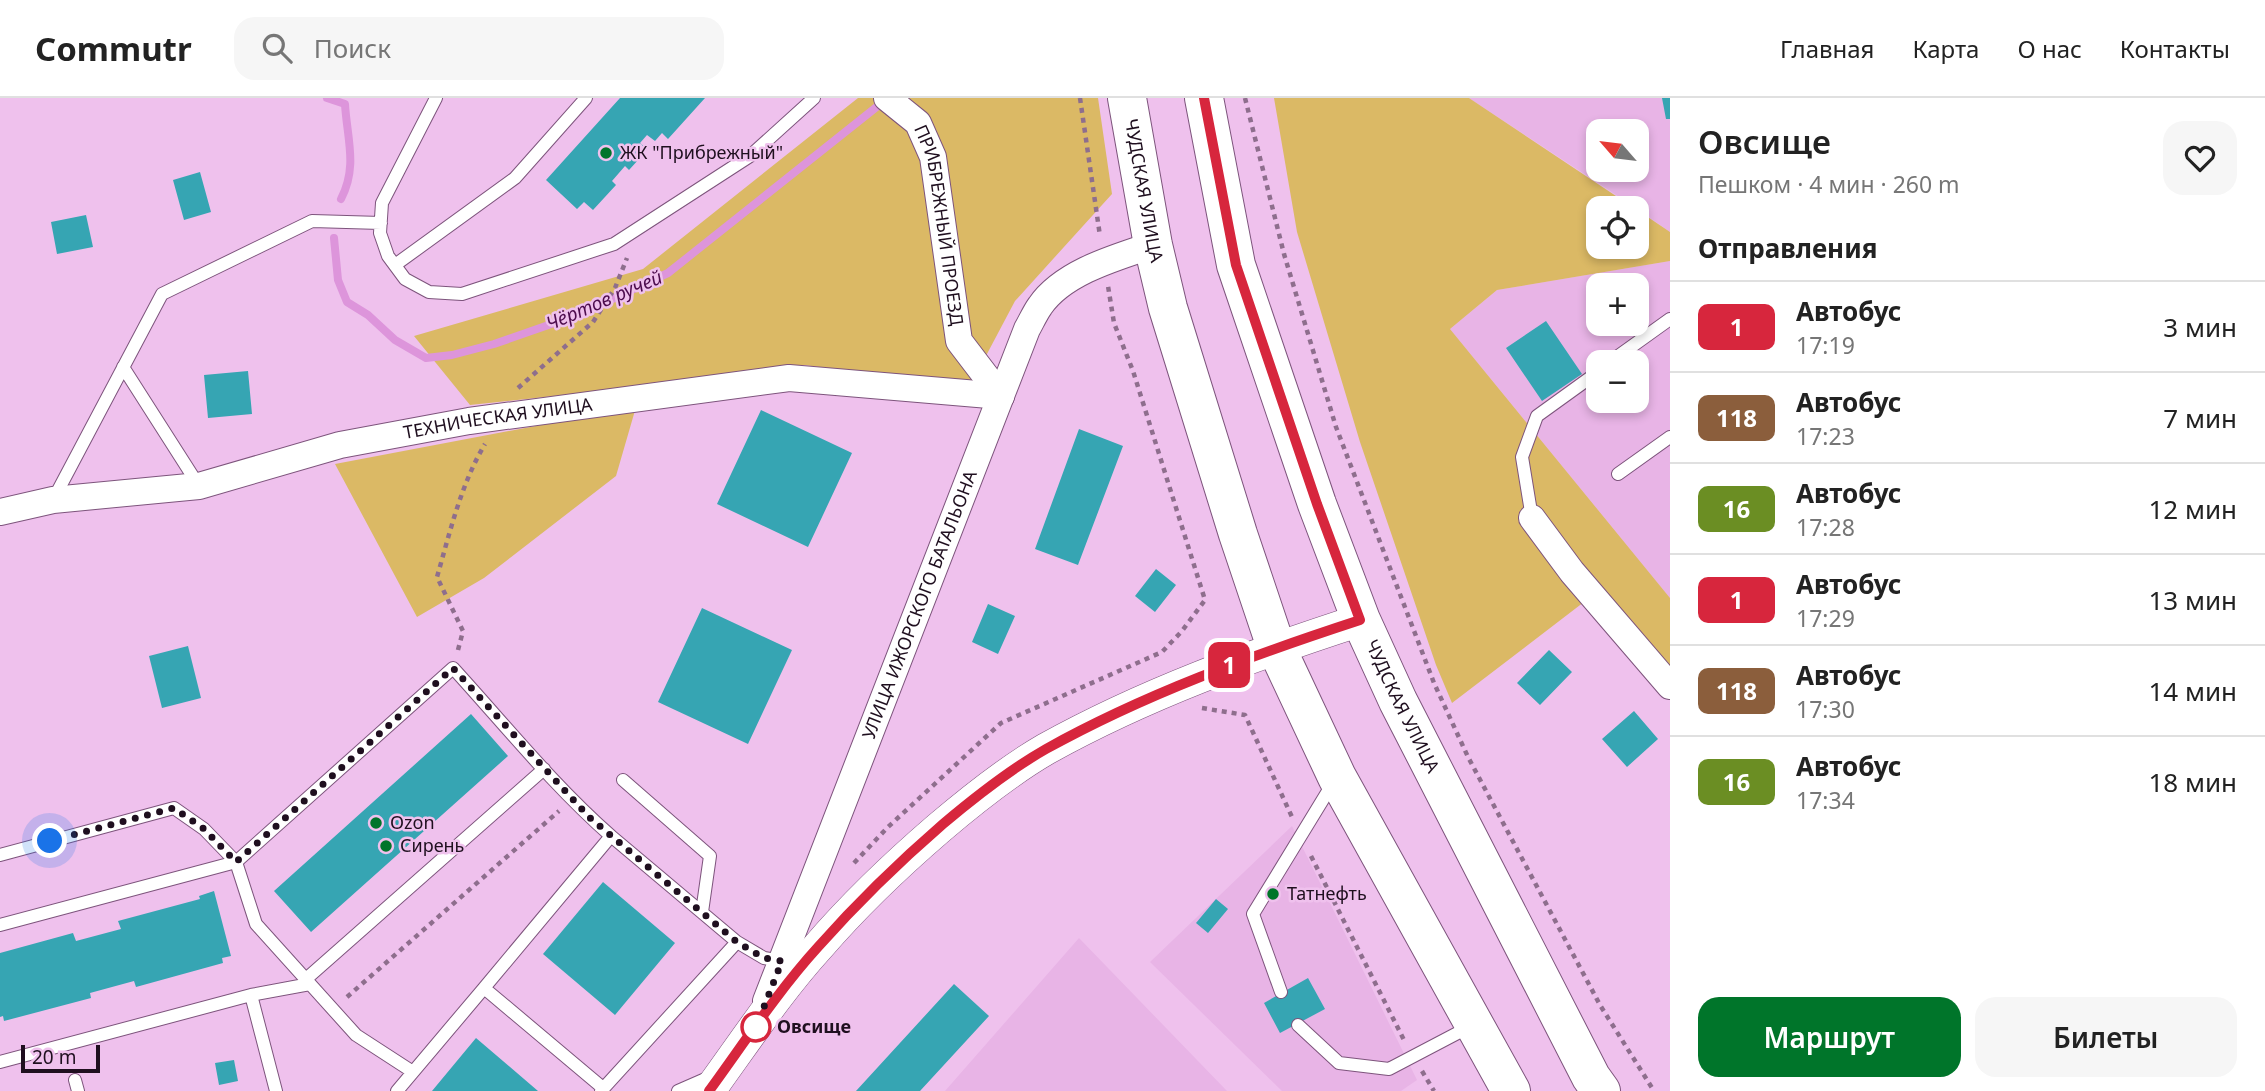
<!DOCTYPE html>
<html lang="ru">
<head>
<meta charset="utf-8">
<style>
  :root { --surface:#fff; --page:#f6f6f6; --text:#222; --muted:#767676; --line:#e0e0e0; --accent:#00752a }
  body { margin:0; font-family:"Noto Sans",sans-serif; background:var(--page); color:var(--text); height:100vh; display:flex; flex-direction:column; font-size:26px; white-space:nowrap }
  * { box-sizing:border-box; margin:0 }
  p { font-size:23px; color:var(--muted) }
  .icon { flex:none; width:38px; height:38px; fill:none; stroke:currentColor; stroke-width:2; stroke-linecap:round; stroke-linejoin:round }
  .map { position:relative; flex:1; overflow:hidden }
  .side { display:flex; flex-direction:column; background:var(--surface); width:595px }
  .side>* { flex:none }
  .badge { padding:0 14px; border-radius:10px; font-size:24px; line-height:46px }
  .needle { width:46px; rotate:298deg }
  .fabs { position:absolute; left:1586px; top:21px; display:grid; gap:14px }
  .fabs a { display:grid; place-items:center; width:63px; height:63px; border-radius:14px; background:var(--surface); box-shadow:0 4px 10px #0003; font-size:35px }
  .scale { position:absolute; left:21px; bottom:18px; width:79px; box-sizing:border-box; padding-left:7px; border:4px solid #1f0f1f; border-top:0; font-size:19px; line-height:24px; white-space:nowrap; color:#1f0f1f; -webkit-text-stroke:5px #efc1ed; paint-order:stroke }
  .you { position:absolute; width:35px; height:35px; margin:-18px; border:5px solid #fff; border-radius:50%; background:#1a73e8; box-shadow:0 0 0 10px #1a73e833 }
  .map>.badge { position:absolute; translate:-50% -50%; box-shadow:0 0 0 4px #fff }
  h2 { padding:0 28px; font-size:26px; line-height:63px }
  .round { display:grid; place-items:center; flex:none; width:74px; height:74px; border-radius:21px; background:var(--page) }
  .headline { display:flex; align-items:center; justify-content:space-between; height:119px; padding:0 28px }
  h1 { font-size:33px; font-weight:600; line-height:52px }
  .primary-button { display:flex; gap:14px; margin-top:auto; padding:14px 28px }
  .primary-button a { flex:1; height:80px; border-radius:21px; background:var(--accent); color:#fff; font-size:28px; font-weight:600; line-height:80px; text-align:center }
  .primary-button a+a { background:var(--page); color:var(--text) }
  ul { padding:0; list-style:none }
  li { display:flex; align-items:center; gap:21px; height:91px; padding:0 28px; border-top:2px solid var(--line) }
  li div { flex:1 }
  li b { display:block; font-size:26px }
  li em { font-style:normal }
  li .badge { min-width:77px; font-weight:700; text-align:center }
  header { display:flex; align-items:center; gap:42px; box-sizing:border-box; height:98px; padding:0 35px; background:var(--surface); border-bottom:2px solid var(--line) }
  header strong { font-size:33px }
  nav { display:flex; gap:38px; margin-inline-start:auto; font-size:24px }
  .search { width:490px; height:63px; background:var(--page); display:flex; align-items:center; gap:18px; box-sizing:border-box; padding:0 24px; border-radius:21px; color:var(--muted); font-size:26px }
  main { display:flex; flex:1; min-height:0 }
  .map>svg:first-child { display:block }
</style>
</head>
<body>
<header>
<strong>Commutr</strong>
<div class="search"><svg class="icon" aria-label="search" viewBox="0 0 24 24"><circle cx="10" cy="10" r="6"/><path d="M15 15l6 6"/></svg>Поиск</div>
<nav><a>Главная</a><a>Карта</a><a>О нас</a><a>Контакты</a></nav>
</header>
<main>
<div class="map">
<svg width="1670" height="993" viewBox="0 0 1670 993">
  <rect width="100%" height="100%" fill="#efc1ed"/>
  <path fill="#e8b4e6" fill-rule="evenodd" d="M1469,0H1670V134L1636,110ZM1598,33H1636V72H1598Z
    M1670,163V500L1450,231L1497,192ZM1598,187H1636V226H1598ZM1598,264H1636V303H1598Z
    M1292,728L1417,982L1401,993H1282L1150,864Z
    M1079,840L1227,993H945Z"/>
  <path fill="#dbb965" d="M858,0H1098L1112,96L1015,203L970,288L804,267L628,290L470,307L414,238L643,171Z
    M1274,0H1469L1634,110H1598V149H1636V111L1670,134V163L1497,192L1450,231L1670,500V573L1584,504L1452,605L1436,567L1360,344L1297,134Z
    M636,309L616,378L484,480L417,519L335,366Z"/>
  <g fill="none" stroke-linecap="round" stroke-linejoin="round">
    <path stroke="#dd95db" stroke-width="8" d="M327,0L345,6C347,41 358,68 341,101
      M334,140L338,182L347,204L368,217L395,242L426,260L452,257L494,246L580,216L668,175L884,3"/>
  </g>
  <path fill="#36a5b3" d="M620,0H705L668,41L662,35L655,43L647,37L640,45L646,50L638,59L639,61L629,72L625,68L612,83L616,87L593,112L584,104L577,111L546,82Z
    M1662,0H1670V21H1666Z
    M200,74L211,114L184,122L173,82Z
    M86,117L93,149L57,156L51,124Z
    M1546,223L1582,276L1542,303L1506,250Z
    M248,273L252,316L208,320L204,277Z
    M761,312L852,355L808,449L717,406Z
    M1079,331L1123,348L1078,467L1035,451Z
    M1156,471L1176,487L1155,514L1135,498Z
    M988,506L1015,518L998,556L972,544Z
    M702,510L792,552L748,646L658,604Z
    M188,548L201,600L162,610L149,558Z
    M1549,552L1572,574L1540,607L1517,585Z
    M1634,613L1658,641L1627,669L1602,641Z
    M471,616L508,658L311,834L274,793Z
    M603,784L675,845L615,917L543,856Z
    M214,793L231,858L222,860L223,865L136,889L134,883L90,895L91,900L4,923L3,918L0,919V855L73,835L76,843L121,831L118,823L200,801L199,798Z
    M1216,801L1228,811L1208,835L1196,825Z
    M1308,880L1325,911L1280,935L1264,905Z
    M954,886L989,918L920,993H856Z
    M476,940L538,993H432Z
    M234,962L238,983L219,987L215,965Z"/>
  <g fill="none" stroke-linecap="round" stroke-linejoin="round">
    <g stroke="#7d547c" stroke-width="14">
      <path id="service" d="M436,0L382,105L380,135L388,158L405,181L429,194L462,196L614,146L750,58L814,0
        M395,167L515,80L586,0
        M1610,264L1670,221
        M123,269L199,388
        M1618,376L1670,339
        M53,402L162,196L312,123L381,125
        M1532,420L1522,359L1537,318L1598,274
        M623,682L710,758L702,814
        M0,757L174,710L204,731L236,764L256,826L356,937L413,974
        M0,827L236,764L453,570C505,627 554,688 611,738
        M306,881L544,671
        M484,890L611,738L737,844L764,860L782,863
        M1281,894L1253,816L1333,685
        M251,897L276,993
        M1298,927L1339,965L1389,971L1471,928
        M0,964L251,897L310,886
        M75,982L78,993
        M397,993L484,890L603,990
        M601,993L737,844
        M678,993L710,979"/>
    </g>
    <g stroke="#7d547c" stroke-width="28">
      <g id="minor">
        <path id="s1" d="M887,0L918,25L933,59L959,243L1001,298"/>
        <path id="s2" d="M0,414L53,402L199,388L340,347L469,323L789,280L1001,298"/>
        <path d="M1532,420L1572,474L1670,588"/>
        <path id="s3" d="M766,903L1027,231C1031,224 1035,215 1040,208C1063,174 1117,159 1153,147"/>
      </g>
    </g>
    <g stroke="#7d547c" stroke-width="33">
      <path id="tertiary" d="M709,993C744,945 778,893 818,849C855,806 896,767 939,730C972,702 1008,673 1046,651C1145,596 1253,557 1361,522"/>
    </g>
    <g stroke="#7d547c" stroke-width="40">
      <g id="trunk">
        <path id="s4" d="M1127,0L1153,147L1168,210L1238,436L1276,549L1337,679L1511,993"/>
        <path id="s5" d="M1204,0L1236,167L1317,406L1361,522L1398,603L1591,979L1601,993"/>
      </g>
    </g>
    <path stroke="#8e6e8d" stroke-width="4.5" stroke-dasharray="5 5" stroke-linecap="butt" d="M1080,0L1100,138
      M1245,0L1284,156L1336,329L1434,585L1468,659L1600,907L1654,993
      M518,290L593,224L615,190L627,160
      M458,552L463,533L437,479C450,434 461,386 485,346
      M1202,610L1245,617L1292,719
      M1311,758L1405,944
      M854,765L888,729L1001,625L1162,554L1182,533L1205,502L1133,273L1114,225L1108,188
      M347,899L559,713
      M1422,973L1434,993"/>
    <use href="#service" stroke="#fff" stroke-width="12"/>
    <use href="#minor" stroke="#fff" stroke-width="26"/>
    <use href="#tertiary" stroke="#fff" stroke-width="32"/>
    <use href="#trunk" stroke="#fff" stroke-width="38"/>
  </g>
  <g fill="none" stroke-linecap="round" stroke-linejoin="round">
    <g stroke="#fff" stroke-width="16">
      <path id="line" d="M709,993C744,945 778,893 818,849C857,805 898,765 943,726C975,699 1009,672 1046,651C1145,596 1253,557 1360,522L1317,406L1236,167L1204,0"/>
    </g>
    <use href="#line" stroke="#d7263d" stroke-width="10"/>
    <path stroke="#1f0f1f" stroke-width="7" stroke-dasharray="0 12.6" d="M50,743L174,710L204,731L236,764L453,570L589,719L737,844L764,860L782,863L756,929"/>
  </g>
  <g fill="#00752a" stroke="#efc1ed" stroke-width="2.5">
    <circle cx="606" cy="55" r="7"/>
    <circle cx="376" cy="725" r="7"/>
    <circle cx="386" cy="748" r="7"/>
    <circle cx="1273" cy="796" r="7"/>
  </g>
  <circle fill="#fff" stroke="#d7263d" stroke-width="3.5" cx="756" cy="929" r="14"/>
  <g text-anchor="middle" stroke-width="5" stroke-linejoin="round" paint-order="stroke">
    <g font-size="18" fill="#1f0f1f" stroke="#efc1ed" text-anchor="start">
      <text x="620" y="61">ЖК "Прибрежный"</text>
      <text x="390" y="731">Ozon</text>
      <text x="400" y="754">Сирень</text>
      <text x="1287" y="802">Татнефть</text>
    </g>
    <g font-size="18" fill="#1f0f1f" stroke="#efc1ed">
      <text dy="6" stroke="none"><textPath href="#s4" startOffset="94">ЧУДСКАЯ УЛИЦА</textPath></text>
      <text dy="6" stroke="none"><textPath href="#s1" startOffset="145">ПРИБРЕЖНЫЙ ПРОЕЗД</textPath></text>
      <text dy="6" stroke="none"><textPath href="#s2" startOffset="508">ТЕХНИЧЕСКАЯ УЛИЦА</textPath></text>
      <text dy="6" stroke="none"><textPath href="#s3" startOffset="425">УЛИЦА ИЖОРСКОГО БАТАЛЬОНА</textPath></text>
      <text dy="6" stroke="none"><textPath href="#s5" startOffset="642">ЧУДСКАЯ УЛИЦА</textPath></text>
    </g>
    <g font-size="18" font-weight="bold" fill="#1f0f1f" stroke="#efc1ed" text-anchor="start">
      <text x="777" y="935">Овсище</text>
    </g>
    <g font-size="19" font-style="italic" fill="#4d0c4d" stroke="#efc1ed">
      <text transform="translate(604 202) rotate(-23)" y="7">Чёртов ручей</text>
    </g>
  </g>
</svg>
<div class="fabs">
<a><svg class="needle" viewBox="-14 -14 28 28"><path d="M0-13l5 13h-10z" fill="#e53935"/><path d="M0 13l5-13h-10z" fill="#767676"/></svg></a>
<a><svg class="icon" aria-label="locate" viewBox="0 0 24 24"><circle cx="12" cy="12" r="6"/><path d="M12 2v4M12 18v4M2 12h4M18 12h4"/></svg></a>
<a>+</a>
<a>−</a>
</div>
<div class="scale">20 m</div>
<div class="you" style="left:50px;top:743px"></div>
<b class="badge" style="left:1229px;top:567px;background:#d7263d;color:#fff">1</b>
</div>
<section class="side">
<div class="headline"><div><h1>Овсище</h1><p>Пешком · 4 мин · 260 m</p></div><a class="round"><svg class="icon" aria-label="heart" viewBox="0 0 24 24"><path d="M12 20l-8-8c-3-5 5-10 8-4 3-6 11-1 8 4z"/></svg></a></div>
<h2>Отправления</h2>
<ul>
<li><span class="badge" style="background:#d7263d;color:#fff">1</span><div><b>Автобус</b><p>17:19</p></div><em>3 мин</em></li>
<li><span class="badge" style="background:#8b5e3c;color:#fff">118</span><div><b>Автобус</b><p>17:23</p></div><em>7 мин</em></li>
<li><span class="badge" style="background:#6b8e23;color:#fff">16</span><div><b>Автобус</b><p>17:28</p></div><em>12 мин</em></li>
<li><span class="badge" style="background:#d7263d;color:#fff">1</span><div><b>Автобус</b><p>17:29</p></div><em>13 мин</em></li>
<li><span class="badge" style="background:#8b5e3c;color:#fff">118</span><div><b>Автобус</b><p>17:30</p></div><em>14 мин</em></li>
<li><span class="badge" style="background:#6b8e23;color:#fff">16</span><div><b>Автобус</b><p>17:34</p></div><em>18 мин</em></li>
</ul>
<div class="primary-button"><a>Маршрут</a><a>Билеты</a></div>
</section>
</main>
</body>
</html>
